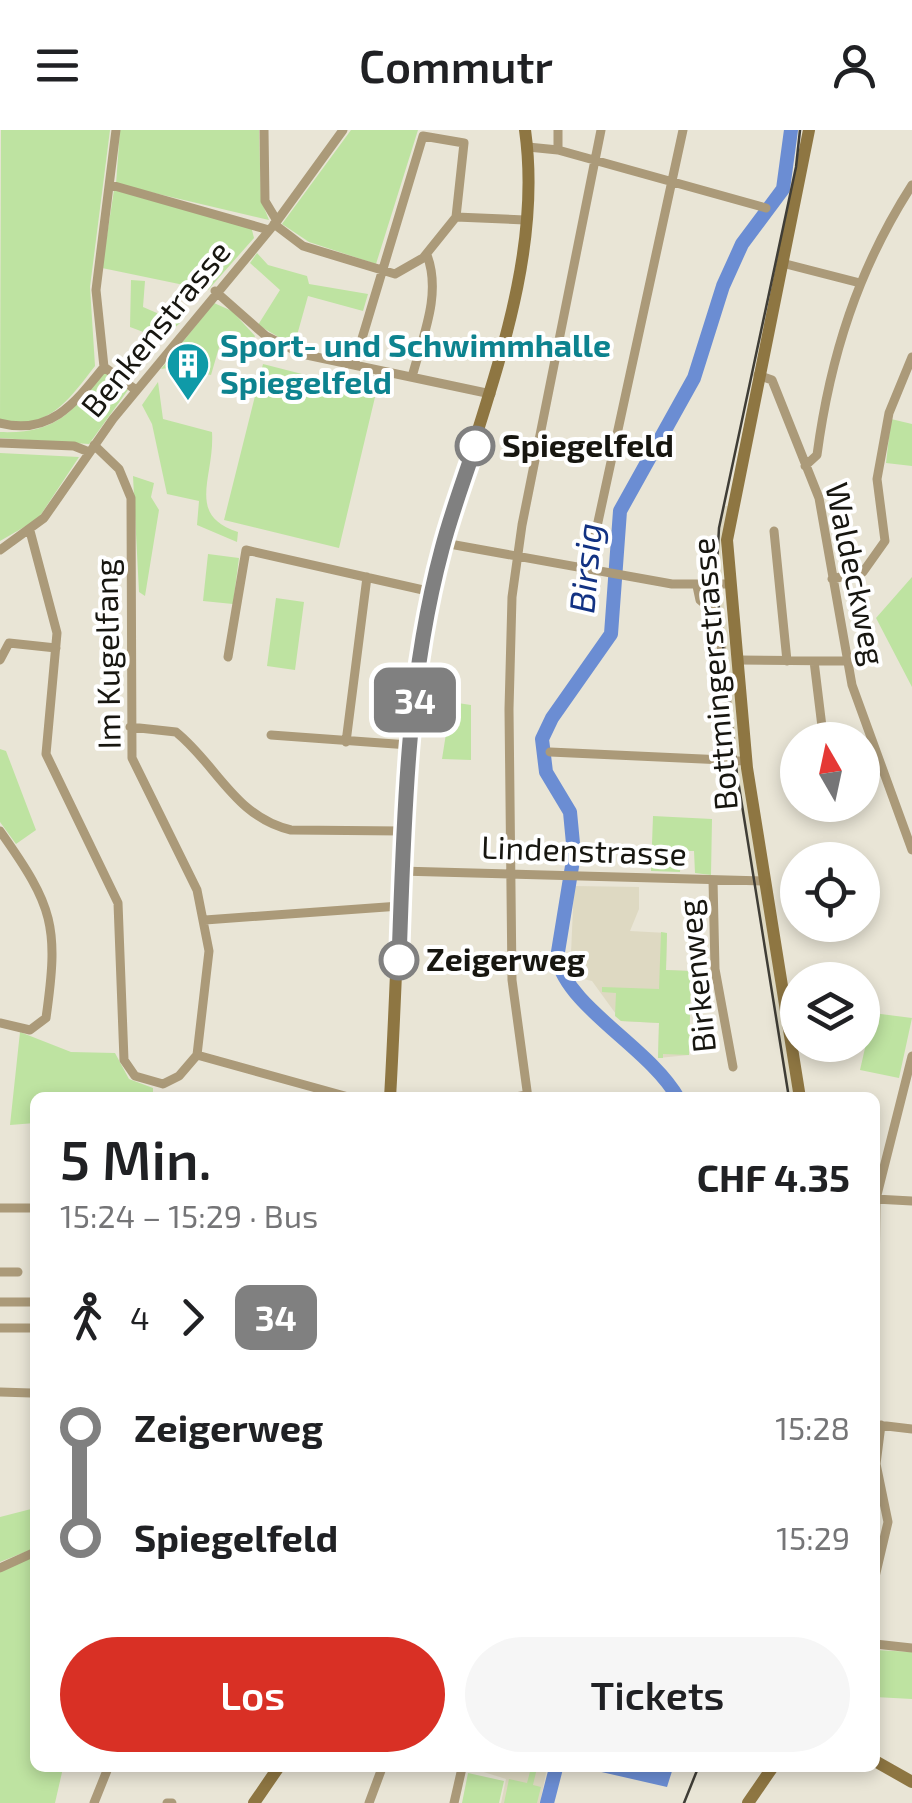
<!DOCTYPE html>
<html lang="de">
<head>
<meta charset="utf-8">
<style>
  :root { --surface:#fff; --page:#f6f6f6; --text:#202124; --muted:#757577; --accent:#d93025 }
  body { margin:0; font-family:"Exo 2",sans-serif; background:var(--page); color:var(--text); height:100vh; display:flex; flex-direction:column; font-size:38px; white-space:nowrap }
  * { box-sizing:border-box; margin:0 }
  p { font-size:32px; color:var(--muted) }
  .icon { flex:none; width:55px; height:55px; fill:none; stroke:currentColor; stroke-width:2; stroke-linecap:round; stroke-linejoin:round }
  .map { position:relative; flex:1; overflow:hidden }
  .drawer { position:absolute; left:30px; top:962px; width:850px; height:680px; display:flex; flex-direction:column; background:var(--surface); border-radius:15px; box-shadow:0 5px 15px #0003 }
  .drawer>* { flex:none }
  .badge { padding:0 20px; border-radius:15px; font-size:35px; line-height:65px }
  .needle { width:65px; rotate:351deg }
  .tools { position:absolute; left:780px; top:592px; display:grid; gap:20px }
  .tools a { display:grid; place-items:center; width:100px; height:100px; border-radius:50%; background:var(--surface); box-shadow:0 5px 15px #0003; font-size:50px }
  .map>.badge { position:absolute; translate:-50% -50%; box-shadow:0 0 0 5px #fff }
  .legs { display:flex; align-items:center; gap:15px; height:110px; padding:0 30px; font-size:32px }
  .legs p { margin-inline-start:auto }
  .overview { display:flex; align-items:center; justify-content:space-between; height:170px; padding:0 30px }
  h1 { font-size:55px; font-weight:600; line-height:75px }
  .primary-button { display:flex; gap:20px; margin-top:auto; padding:20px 30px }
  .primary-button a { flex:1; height:115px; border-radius:60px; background:var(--accent); color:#fff; font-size:40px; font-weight:600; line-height:115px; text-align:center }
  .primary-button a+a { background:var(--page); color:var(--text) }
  ul { padding:0 30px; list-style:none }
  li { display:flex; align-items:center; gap:35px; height:110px; font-size:38px }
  li i { display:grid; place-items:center; width:15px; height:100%; margin:0 12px; background:currentColor }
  li i::after { content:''; width:25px; height:25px; margin:-12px; border:8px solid; border-radius:50%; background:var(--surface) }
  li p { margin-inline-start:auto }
  li:first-child i { background:linear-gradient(#0000 50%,currentColor 0) }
  li:last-child i { background:linear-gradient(currentColor 50%,#0000 0) }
  header { display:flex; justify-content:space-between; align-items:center; height:130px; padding:0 30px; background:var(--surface); font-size:45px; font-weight:600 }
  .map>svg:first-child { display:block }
</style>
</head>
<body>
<header><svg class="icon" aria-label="menu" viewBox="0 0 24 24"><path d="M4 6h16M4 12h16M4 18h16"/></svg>Commutr<svg class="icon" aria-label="person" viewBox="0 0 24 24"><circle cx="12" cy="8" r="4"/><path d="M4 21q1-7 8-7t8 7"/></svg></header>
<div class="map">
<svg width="912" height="1673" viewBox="0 0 912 1673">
  <rect width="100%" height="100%" fill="#e9e5d6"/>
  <path fill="#ded9c2" d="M723,376H728L721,418L723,467L794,967H788L735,633L713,436Z
    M574,756L639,757V779L630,801L667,803L666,840L691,841L689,925L658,928L659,893L621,891L592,851L570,846Z
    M471,1638H547L540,1673H501L506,1649Z"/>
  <path fill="#bee3a1" d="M1,0H110L90,157L95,236C67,272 49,300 0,291Z
    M120,0H259L261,70L269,90L116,54Z
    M351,0H418L376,134L309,112L282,94Z
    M114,60L251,96L254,108L208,160L102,138Z
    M257,123L268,135L307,146L309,154L368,164L363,181L308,166L294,216L258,195L280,160L250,133Z
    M131,150L145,151L143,177L180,193L162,209L130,197Z
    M214,173L232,181L255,206L249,221L242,219V215L220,214L211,245L188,240L191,221L187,235L161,239Z
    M263,234L376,263L339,418L224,390Z
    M104,242L128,260L89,314L0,308V302C56,304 72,283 104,242Z
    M158,252L163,289L212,302C215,347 185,385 238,402L237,412L197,395L199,371L167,364L152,294L142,275Z
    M891,289L912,294V336L886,333Z
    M0,323L79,327L38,389L0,411Z
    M133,346L154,353L151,367L159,380L145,466L139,462Z
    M208,424L239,428L233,474L203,471Z
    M912,447V557L876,488Z
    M276,468L304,472L295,540L267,536Z
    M451,572L471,575V630L442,629Z
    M0,619L6,621L36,700L16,714L0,692Z
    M653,686L712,689L711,745L695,743L694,721H681L680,742L651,741Z
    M661,802L667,803L666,840L691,841L689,925L663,924V928H658L659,893L621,891L615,886L616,863L602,862V857L659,859Z
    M873,883L912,888L899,948L860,940Z
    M20,902L71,922L115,923L129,949L153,958V967L35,968V993L10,995Z
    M35,1378V1418L0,1432V1387Z
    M35,1426V1638H63L55,1673H0V1441Z
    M876,1520L912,1522V1569L875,1567Z
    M531,1638H537L533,1655L541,1657L537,1673H504L509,1649L527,1653Z
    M468,1643L504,1651L499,1673H462Z"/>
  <path fill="#6b8dd3" d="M584,1638H673L667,1657Z"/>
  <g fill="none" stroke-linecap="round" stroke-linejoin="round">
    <path stroke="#6b8dd3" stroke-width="14" d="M678,968C649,917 568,878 557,828L574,724L570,682L546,642L542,609L552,588L611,504L620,381L694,248L723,156L742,114L783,59L791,0
      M547,1673L556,1638"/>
    <path stroke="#ab9a79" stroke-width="9" d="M264,0L265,71L277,91
      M528,17L558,20L766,78
      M558,20V0
      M111,55L269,100
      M274,94L303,116L395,144L423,128L456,87L525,90
      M782,133L860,153
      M215,161L266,206L302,224L491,264
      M354,235L423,6L464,13L456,87
      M104,237L96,160L116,0
      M104,237L136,260
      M758,245L772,250L819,368L852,555L912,720
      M412,247C422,208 442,165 427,125
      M0,293C50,306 75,273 104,237
      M0,313L74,316L89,322
      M805,336L817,325C830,227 858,139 912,55
      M30,401L57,503L46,624L118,773L124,930L135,946L163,954L179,946L197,925L209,821L197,760L132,628L131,368L119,339L94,315
      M774,401L787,531
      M444,413L672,454H731
      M0,420L44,388L113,289L277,91L343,0
      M588,438L683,0
      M832,449L863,442L885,411L877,349L889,283L912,227
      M697,456L700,470L718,485L733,631
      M228,527L246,420L432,462
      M0,530L9,513L56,518
      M739,530L846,531
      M814,531L823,605
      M130,597L176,602C217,635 235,687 291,700L402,701
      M271,605L409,615
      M346,612L367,447
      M550,622L746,631
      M0,701C54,777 59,796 46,888L30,900L0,893
      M400,741L765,751
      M713,750L715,839L733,937
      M205,790L400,776
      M197,925L352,968
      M510,968L527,965
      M528,968L512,850L509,579L512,467L522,395L601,0
      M875,1069L912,1071
      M0,1078H35
      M0,1142H18
      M875,1161L876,1069L912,926
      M0,1172H35
      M0,1198H35
      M0,1262L31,1263
      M878,1295L912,1299
      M0,1438L35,1422
      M875,1447L888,1392L876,1334L881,1295
      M875,1514L912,1518
      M94,1673L108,1638
      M167,1673H172
      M369,1673L382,1638
      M454,1673L462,1638"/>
    <path stroke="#8e7642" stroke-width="12" d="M390,968C400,798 399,627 433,460C463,312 547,155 525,0
      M800,968L747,638L727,410L809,0
      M875,1631L912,1652
      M254,1673L278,1638
      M748,1673L772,1638"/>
    <path stroke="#3f3d36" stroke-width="2.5" d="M789,968L737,644L716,451L719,398L796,37L800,0
      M684,1673L698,1638"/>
  </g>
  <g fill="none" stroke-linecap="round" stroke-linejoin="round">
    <g stroke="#fff" stroke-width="22">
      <path id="line-1" d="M399,830C404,693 406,553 442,419C451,384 464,350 475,316"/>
    </g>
    <use href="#line-1" stroke="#808080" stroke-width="15"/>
  </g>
  <defs>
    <g id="building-pin" transform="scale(2.25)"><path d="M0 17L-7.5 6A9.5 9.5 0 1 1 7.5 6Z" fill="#0f9aa8" stroke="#fff"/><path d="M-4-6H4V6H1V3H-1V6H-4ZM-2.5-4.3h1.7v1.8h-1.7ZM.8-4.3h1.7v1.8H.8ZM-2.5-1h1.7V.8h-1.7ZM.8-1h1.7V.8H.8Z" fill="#fff"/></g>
  </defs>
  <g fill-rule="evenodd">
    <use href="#building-pin" x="188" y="234"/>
  </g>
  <g fill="#fff" stroke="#808080" stroke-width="5">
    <circle cx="475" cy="316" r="18"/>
    <circle cx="399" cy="830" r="18"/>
  </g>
  <g text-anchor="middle" stroke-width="8" stroke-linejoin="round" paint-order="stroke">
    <g font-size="32" fill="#171610" stroke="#fff">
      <text transform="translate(156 199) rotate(-51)" y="11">Benkenstrasse</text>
      <text transform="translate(855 444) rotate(78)" y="11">Waldeckweg</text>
      <text transform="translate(108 524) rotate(-91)" y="11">Im Kugelfang</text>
      <text transform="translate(715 544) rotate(-95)" y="11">Bottmingerstrasse</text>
      <text transform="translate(584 721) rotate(2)" y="11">Lindenstrasse</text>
      <text transform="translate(697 846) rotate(-96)" y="11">Birkenweg</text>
    </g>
    <g font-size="32" font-weight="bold" fill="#0d838f" stroke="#fff" text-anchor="start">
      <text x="220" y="227">Sport- und Schwimmhalle<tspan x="220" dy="37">Spiegelfeld</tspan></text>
    </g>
    <g font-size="32" font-weight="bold" fill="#171610" stroke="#fff" text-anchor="start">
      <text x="502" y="327">Spiegelfeld</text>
      <text x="426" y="841">Zeigerweg</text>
    </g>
    <g font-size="35" font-style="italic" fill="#123283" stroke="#fff">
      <text transform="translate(586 438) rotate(-85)" y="12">Birsig</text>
    </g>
  </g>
</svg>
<div class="tools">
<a><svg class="needle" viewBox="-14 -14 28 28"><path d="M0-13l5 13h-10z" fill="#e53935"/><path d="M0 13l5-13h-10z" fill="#757577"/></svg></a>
<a><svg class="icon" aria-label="locate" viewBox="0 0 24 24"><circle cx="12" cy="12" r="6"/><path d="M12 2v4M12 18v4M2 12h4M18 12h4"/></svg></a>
<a><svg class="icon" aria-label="layers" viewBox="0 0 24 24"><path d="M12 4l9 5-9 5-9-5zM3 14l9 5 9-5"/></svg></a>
</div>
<b class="badge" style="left:415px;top:570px;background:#808080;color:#fff">34</b>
<section class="drawer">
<div class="overview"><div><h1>5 Min.</h1><p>15:24 – 15:29 · Bus</p></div><b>CHF 4.35</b></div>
<div class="legs"><svg class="icon" aria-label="walk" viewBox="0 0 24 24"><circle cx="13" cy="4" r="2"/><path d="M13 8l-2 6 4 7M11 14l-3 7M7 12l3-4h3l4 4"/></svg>4<svg class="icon" aria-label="forward" viewBox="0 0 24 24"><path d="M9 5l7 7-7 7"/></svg><b class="badge" style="background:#808080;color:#fff">34</b></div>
<ul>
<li><i style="color:#808080"></i><b>Zeigerweg</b><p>15:28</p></li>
<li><i style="color:#808080"></i><b>Spiegelfeld</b><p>15:29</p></li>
</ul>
<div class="primary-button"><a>Los</a><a>Tickets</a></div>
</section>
</div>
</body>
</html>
